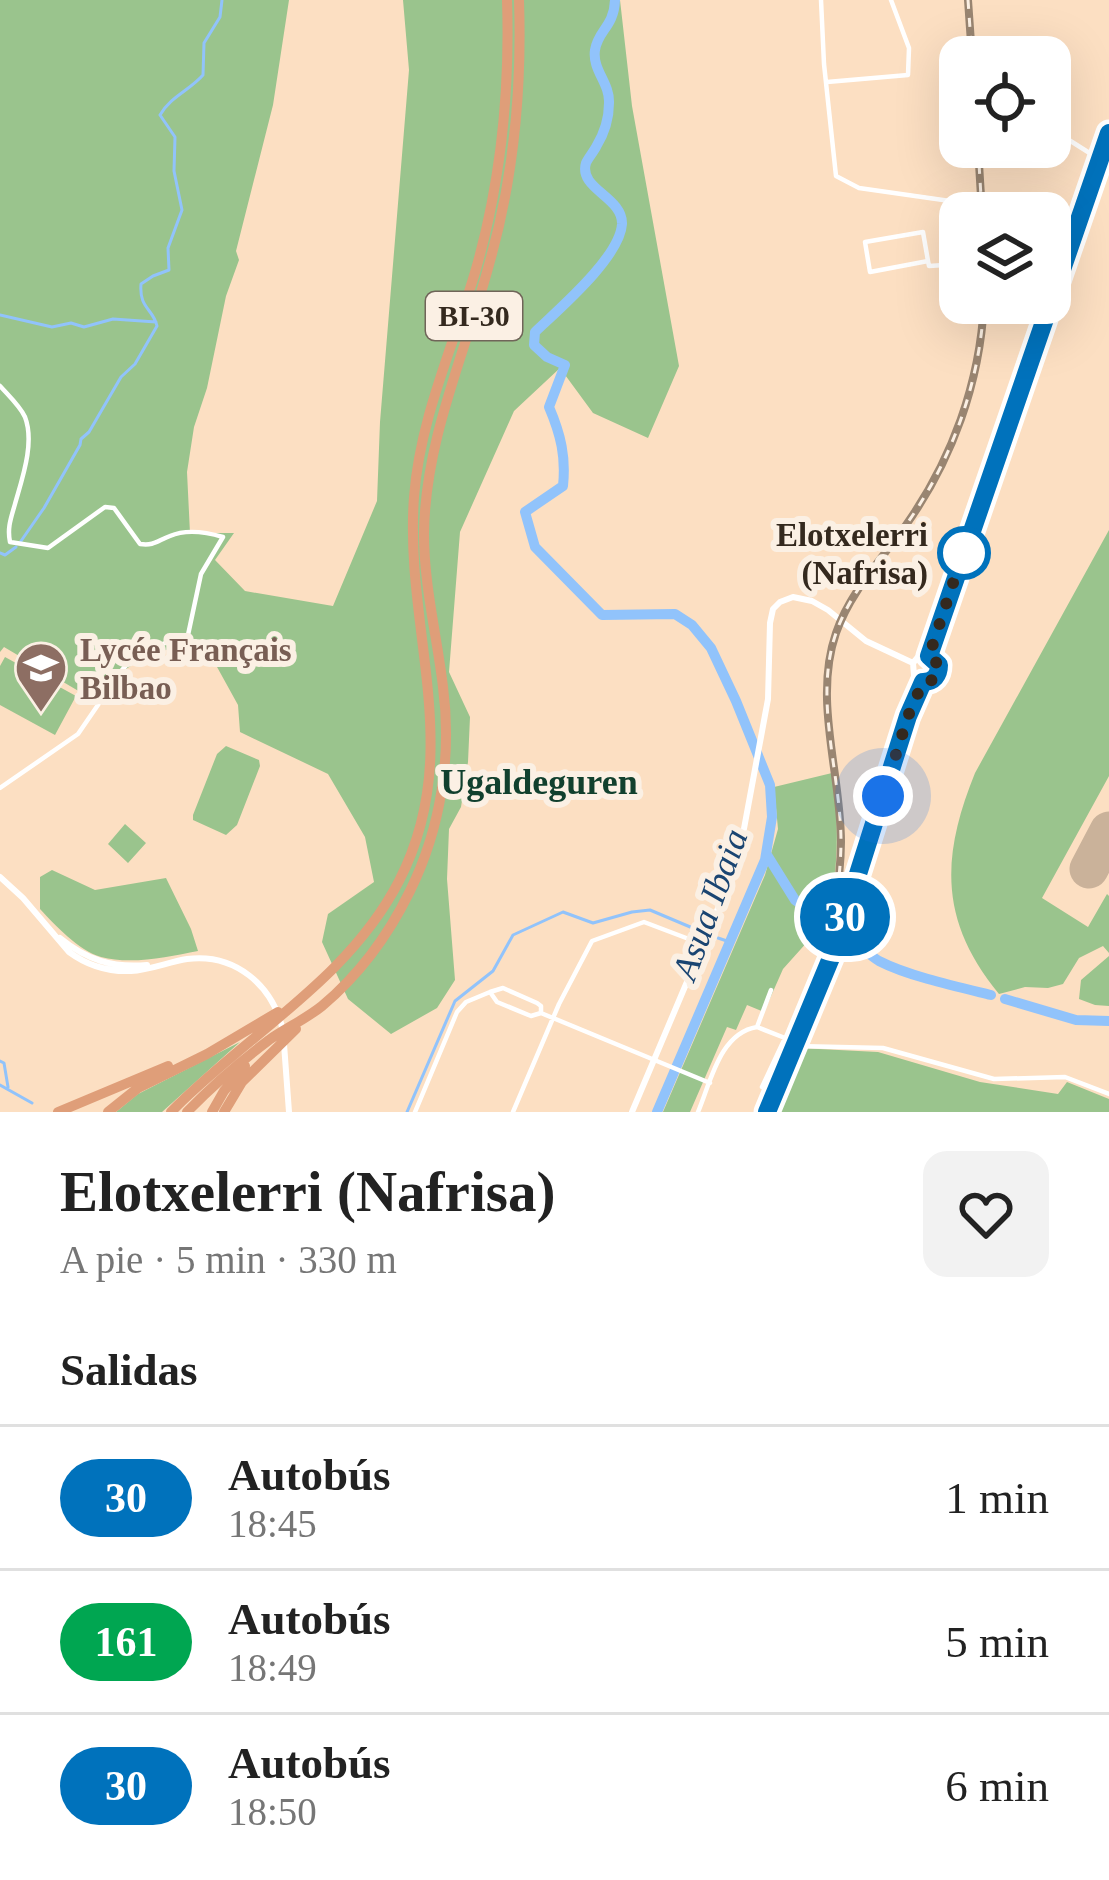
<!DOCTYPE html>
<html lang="es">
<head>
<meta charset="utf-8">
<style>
  :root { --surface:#fff; --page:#f2f2f2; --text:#222; --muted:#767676; --line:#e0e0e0 }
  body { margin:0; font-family:"Times New Roman",serif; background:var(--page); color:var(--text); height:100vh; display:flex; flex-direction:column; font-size:45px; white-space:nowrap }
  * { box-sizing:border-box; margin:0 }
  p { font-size:39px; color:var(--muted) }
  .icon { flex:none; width:66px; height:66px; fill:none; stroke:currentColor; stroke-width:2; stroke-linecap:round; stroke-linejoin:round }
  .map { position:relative; height:1112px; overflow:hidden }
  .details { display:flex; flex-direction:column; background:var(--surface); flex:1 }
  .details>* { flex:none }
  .badge { padding:0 24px; border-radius:39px; font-size:42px; line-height:78px }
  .tools { position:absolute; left:939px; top:36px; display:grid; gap:24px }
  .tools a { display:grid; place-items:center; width:132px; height:132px; border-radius:24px; background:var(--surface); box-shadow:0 12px 48px #0002; font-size:60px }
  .you { position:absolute; width:60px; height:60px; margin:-30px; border:9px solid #fff; border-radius:50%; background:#1a73e8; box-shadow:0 0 0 18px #1a73e833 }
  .map>.badge { position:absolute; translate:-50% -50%; box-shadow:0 0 0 6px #fff }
  h2 { padding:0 60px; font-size:45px; line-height:108px }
  .round { display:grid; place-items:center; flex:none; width:126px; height:126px; border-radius:24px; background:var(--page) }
  .head { display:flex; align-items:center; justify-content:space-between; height:204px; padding:0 60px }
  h1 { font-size:57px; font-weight:600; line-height:90px }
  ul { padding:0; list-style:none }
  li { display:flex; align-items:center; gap:36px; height:144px; padding:0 60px; border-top:3px solid var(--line) }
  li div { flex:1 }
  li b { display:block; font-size:45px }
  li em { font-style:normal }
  li .badge { min-width:132px; font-weight:700; text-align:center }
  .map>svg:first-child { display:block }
</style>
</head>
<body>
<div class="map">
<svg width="1109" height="1112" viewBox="0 0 1109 1112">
  <rect width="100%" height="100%" fill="#fcdfc2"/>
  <path fill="#9ac48d" d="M0,0H289L273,105L236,251L239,260L226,296L207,388L194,427L187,472L190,533H234L215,560L245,591L333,606L377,501L380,422L409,70L403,0H620L632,106L679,366L648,438L593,413L560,368L514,411L460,532L449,672L470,717L468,762L461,807L449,829L447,879L455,980L437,1008L391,1034L348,999L322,942L328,914L374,882L365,837L328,774L240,732L238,705L206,647L196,642L151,654L104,682L92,699L4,647L0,652Z
    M1109,530V776L1042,898L1088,927L1107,894L1109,896V953L1103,946L1079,958L1063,984L1048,988L1025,987L999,994C939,921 941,857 975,773Z
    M5,657L76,696L55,735L0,705V666Z
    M226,746L259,760L260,766L237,825L226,835L193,820V815L217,754Z
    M832,773C840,824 838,874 827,926L811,922L809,940L783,969L764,1012L747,1005L736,1030L727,1027L690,1112H663L765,875L778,829L774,787Z
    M125,824L146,843L128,863L108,844Z
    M52,870L95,890L166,878L191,929L198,951C168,957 131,965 101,957C78,950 56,926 40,909V877Z
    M1109,956V1006L1095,1005L1079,999L1081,980Z
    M240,1042L162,1112H116L138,1094Z
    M799,1048L878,1052L980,1082L1058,1094L1067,1082L1109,1099V1112H773Z"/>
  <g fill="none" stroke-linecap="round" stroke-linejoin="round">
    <path stroke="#91c3fb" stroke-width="3" d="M0,315L52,327L71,323L84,327L113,319L156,322
      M21,541L44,508L80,445L81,439L89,432L121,377L135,364L157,326C153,308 139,309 141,284L153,276L169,270L168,248L182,210L174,171L175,137L160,115C170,97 190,90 203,75L204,43L220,17L222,0
      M0,553L5,555L16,547
      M718,938L730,942
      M0,1061L4,1063L8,1087
      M0,1085L32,1103
      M407,1112L455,1001L493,971L513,935L563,912L593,923L632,912L650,910L695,929"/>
    <path stroke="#91c3fb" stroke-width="10" d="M615,0C614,27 598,30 595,50C592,70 610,83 609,103C609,119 604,134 596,147C594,151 587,160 586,163C578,189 623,197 622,224C620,257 559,309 535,332L534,345L547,357L565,365L549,407C561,435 566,457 563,486L525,512L535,547L602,615L675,614L692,625L711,648L736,701L770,785L772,817L765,860L657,1112
      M767,855L795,900L826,921
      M849,937C860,944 867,954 879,961C908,976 958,987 991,995
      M1005,999L1076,1020L1109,1021"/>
    <path stroke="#cab29a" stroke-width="39" d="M1089,869L1109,831"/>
    <path stroke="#fff" stroke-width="4.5" d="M821,0L824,64L836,176L859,188L957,202L967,207L970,213
      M827,82L908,75L909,48L891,0
      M1050,128L1099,159
      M928,261L923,232L865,242L870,272L928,261L929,266L960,264
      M0,386C8,395 20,406 25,417C35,443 22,479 15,504C11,518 7,528 10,542L48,548L105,507L114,508L140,544C154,546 157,541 170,536C186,529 206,532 223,537L201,574L188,635L137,653L122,670L78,734L0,788
      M541,1013L531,1016L497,1002L490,992L503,988L537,1003L541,1006V1013L553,1018L710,1083
      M757,1027L785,1038L762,1087
      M796,1046L883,1048L994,1079L1065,1077L1109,1094
      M415,1112L457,1012L466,1002L490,992
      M513,1112L559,1004L592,941L644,922L702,944
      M698,1112C711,1081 720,1033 757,1027L771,990"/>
    <path stroke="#fff" stroke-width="6" d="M913,663L918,657L929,656L1109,133
      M913,663L914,675L923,682
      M0,877L23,898L69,952C88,966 108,972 131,971C150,970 168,962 187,959C235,953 273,985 283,1031
      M60,938C87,960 112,968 147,965
      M284,1044L289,1112
      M632,1112L738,861L768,699L770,623L773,609L780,602L793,597L812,601L828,610L866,641L913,663
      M768,1112L833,953L908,716L923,682C934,682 940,675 939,665L929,656"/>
    <path stroke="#df9e79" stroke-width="10" d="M58,1112L168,1066
      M108,1112L138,1088L207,1054L278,1012
      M171,1112C247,1034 348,980 399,881C466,751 404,631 414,497C420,417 454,345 476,269C501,181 510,91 507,0
      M187,1112C212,1086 240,1062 269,1040C286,1028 306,1019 322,1006C359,975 389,934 410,891C441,828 452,756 443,687C437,636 424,586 424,534C425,438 466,352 490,261C514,176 522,88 519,0
      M212,1112L224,1091L245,1066
      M224,1112L242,1082L296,1029"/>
    <g stroke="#998571" stroke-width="8">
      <path id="rail" d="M968,0L972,57
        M978,147L982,213
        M758,1112C798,1024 840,941 841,842C841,773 813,700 836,633C850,592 881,560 906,525C952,460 980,383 984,303"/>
    </g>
    <use href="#rail" stroke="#fbf0e4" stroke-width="3" stroke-dasharray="9" stroke-linecap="butt"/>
  </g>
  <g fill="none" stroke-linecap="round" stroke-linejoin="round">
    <g stroke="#fff" stroke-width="27">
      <path id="line" d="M767,1112L833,953L908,716L923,682C934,682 939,675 939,665L929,656L1109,133"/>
    </g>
    <use href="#line" stroke="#0072bc" stroke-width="18"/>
    <path stroke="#34291e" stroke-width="12" stroke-dasharray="0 21.6" d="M883,796L908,716L923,682C934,682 939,675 939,665L929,656L964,550V553"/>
  </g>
  <defs>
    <g id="school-pin" transform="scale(2.7)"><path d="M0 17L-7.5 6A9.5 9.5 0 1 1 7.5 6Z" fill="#8d6e63" stroke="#fbf0e4"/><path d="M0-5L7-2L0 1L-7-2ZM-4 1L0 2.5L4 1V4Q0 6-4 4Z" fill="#fff"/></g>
  </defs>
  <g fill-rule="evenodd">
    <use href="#school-pin" x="41" y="668"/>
  </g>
  <circle fill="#fff" stroke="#0072bc" stroke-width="6" cx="964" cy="553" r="24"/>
  <g text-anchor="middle" stroke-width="12" stroke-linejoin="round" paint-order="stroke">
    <rect fill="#fbf0e4" stroke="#706559" stroke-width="3" x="426" y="292" width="96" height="48" rx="9"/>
    <g font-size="30" font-weight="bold" fill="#34291e">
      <text x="474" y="326">BI-30</text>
    </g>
    <g font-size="33" font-weight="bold" fill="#34291e" stroke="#fbf0e4" text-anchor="end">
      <text x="928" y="546">Elotxelerri<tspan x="928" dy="38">(Nafrisa)</tspan></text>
    </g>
    <g font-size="33" font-weight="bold" fill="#785e54" stroke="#fbf0e4" text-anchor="start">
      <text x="80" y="661">Lycée Français<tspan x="80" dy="38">Bilbao</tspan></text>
    </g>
    <g font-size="36" font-weight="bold" fill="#11402e" stroke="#fbf0e4">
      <text x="539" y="794">Ugaldeguren</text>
    </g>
    <g font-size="36" font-style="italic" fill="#1a4572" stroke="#fbf0e4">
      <text transform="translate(709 904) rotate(-70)" y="13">Asua Ibaia</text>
    </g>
  </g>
</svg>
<div class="tools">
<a><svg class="icon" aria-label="locate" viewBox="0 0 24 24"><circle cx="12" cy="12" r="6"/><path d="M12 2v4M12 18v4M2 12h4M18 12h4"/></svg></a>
<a><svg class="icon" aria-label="layers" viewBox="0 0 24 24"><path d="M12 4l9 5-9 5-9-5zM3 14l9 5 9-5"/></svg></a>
</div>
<div class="you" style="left:883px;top:796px"></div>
<b class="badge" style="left:845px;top:917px;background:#0072bc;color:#fff">30</b>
</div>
<section class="details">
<div class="head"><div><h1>Elotxelerri (Nafrisa)</h1><p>A pie · 5 min · 330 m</p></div><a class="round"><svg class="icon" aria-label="heart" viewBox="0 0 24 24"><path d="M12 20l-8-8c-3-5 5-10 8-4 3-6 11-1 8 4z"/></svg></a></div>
<h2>Salidas</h2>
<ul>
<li><span class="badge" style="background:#0072bc;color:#fff">30</span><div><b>Autobús</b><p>18:45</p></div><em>1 min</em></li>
<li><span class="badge" style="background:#00a651;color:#fff">161</span><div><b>Autobús</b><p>18:49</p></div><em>5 min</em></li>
<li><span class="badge" style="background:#0072bc;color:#fff">30</span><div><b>Autobús</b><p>18:50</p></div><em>6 min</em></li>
</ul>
</section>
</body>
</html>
